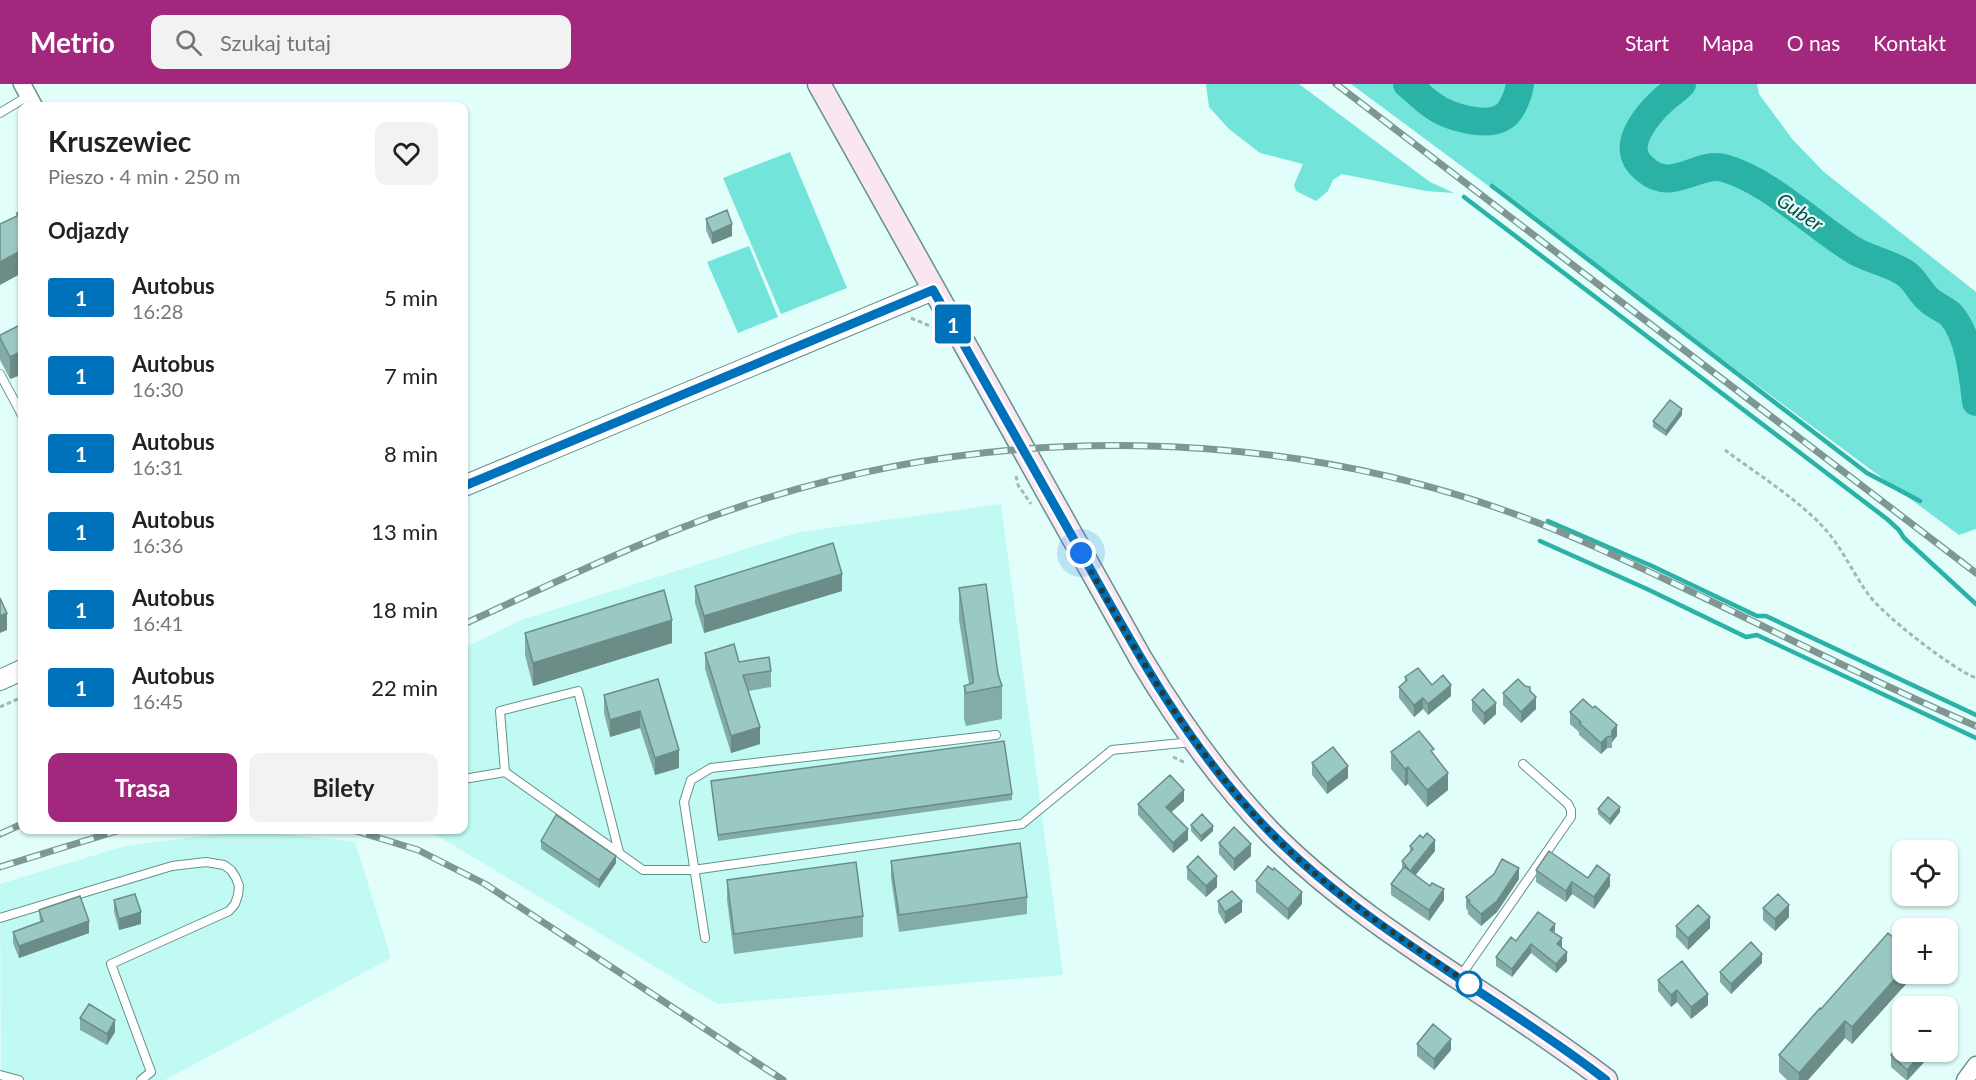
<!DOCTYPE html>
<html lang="pl">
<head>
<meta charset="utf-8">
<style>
  :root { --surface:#fff; --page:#f2f2f2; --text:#222; --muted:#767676; --accent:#a3287d }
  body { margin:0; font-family:Lato,sans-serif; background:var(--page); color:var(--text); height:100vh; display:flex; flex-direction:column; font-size:22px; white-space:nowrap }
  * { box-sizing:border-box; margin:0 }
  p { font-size:20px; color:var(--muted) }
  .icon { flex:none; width:33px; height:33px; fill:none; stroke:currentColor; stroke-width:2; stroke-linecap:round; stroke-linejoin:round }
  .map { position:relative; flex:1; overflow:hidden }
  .details { position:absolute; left:18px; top:18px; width:450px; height:732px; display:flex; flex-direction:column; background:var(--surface); border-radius:12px; box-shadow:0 2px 4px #0004 }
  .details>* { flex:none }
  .badge { padding:0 12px; border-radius:4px; font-size:21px; line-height:39px }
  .fabs { position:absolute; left:1892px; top:756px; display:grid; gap:12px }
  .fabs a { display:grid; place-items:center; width:66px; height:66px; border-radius:12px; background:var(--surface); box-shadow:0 2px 4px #0004; font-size:30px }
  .you { position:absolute; width:30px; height:30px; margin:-15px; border:4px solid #fff; border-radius:50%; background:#1a73e8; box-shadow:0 0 0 9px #1a73e833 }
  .map>.badge { position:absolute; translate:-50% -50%; box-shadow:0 0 0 3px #fff }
  h2 { padding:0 30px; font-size:22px; line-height:54px }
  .round { display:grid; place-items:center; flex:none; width:63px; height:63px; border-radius:12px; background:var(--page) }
  .head { display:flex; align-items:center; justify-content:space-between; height:102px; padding:0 30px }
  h1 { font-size:28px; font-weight:700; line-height:45px }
  .primary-button { display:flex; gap:12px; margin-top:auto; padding:12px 30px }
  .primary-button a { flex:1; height:69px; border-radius:12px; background:var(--accent); color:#fff; font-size:24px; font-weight:700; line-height:69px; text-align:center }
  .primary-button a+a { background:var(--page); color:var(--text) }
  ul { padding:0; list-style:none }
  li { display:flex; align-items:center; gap:18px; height:78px; padding:0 30px }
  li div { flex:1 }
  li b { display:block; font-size:22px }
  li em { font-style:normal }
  li .badge { min-width:66px; font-weight:700; text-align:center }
  header { display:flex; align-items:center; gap:36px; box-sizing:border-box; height:84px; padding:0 30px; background:var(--accent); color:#fff }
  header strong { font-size:28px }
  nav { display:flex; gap:33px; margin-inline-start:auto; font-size:21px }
  .search { width:420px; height:54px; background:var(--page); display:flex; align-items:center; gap:15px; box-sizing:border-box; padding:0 21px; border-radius:12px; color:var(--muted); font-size:22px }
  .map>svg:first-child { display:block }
</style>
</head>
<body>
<header>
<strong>Metrio</strong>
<div class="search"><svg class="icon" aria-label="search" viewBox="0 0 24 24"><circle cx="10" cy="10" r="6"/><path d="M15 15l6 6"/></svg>Szukaj tutaj</div>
<nav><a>Start</a><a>Mapa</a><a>O nas</a><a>Kontakt</a></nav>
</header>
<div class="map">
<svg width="1976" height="996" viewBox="0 0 1976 996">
  <rect width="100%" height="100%" fill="#e1fefa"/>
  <path fill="#c0faf3" d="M1001,420L1063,891L717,920L428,746H464V564L521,536L800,448Z
    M248,746L355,758L391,874L165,996H1L0,800L125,762Z"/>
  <path fill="#72e4d9" d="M1206,0H1299L1430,98L1454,109L1426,107L1342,90L1333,96L1328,107L1316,117L1296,107L1294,101L1303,80L1260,69L1229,45L1209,23Z
    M1351,0H1757L1759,10L1793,56L1824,88L1976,208V445L1959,451Z
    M790,68L847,204L781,230L723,94Z
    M749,162L778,233L738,249L707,178Z"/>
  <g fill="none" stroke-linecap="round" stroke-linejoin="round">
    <path stroke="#2bb2a7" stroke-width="4.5" d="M1492,102L1867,389L1920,417
      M1464,113L1887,435L1899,446L1904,454L1976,520
      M1548,437L1652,482L1757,532H1766L1976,631
      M1540,457L1647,505L1746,553L1757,551L1976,654"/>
    <path stroke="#2bb2a7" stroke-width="28" d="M1407,0C1416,7 1423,15 1432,21C1448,33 1486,44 1503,33C1512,28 1519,9 1520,0
      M1682,0C1676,7 1668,11 1662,17C1649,29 1628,54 1635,72C1637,78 1641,82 1646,86C1672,109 1699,77 1724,84C1770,97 1814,142 1855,167C1871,176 1890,179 1905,189C1916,196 1919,208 1929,216C1935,222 1945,225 1951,231C1969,251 1973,292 1976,318"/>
    <g stroke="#64918c" stroke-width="10">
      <path id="service" d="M0,29L28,12
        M0,290L22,331
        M505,688L500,627L578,607L619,768
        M464,695L505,688L643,786H693L1022,740L1112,666L1192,658
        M0,834L172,782L206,778L224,781L231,786L236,794L239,802L238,811L235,820L229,827L111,880L151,988L141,996
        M705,854L684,718L691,696L711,684L996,651
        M1460,893L1571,733V726L1568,720L1523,680
        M0,991L19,996"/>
    </g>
    <g stroke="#64918c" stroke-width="19">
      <path id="minor" d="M22,0L34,22
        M1965,996L1976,981"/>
    </g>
    <g stroke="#64918c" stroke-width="22">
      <path id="tertiary" d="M464,402L933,206
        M0,596L22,586"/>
    </g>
    <g stroke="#64918c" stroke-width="25">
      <path id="secondary" d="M819,0L1141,575C1178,637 1219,695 1269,747C1367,847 1496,911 1606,996"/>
    </g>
    <path stroke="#9fb9b5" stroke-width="3" stroke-dasharray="4.5 3" stroke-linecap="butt" d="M911,234L932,243
      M1725,366C1757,390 1799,416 1825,445C1842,464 1853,489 1868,510C1884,532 1951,584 1976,594
      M1016,392L1018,401L1031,420
      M0,623L22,613
      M1173,673L1186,679"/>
    <use href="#service" stroke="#fff" stroke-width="8"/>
    <use href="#minor" stroke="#fff" stroke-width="16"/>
    <use href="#tertiary" stroke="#fff" stroke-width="20"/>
    <use href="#secondary" stroke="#fae6f2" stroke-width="22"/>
    <g stroke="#7f9693" stroke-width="7">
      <path id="rail" d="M1336,0L1976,489
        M464,540C563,495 662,446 767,414C1006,340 1274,344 1509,428C1565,448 1618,473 1671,498C1773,546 1873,598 1976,642
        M353,746L418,766L485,800L783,996
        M0,750L22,740
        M0,783L120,746"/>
    </g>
    <use href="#rail" stroke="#e1fefa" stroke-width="4.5" stroke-dasharray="14" stroke-linecap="butt"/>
  </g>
  <path fill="#84aca7" d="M706,135L732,152L712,160L706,146Z
    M22,240V301L18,292L10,295L0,276V251Z
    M1682,331L1666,352L1653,343V337Z
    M695,502L842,507L704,549L695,519Z
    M959,504L998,590L1002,602V635L966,642L964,635V602L969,600L959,536Z
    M525,549L672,559L533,602L525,571Z
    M705,569L771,587V603L748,607L760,660L731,669L705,585Z
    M1405,593L1432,601L1451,612L1428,631L1423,625L1414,633L1399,614V603L1405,598Z
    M658,595L679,684L655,691L640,644L610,653L604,629V611Z
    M1530,607L1536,625L1521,639L1503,621V609Z
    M1472,616L1496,630L1484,641L1472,627Z
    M1570,628L1617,652L1612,658V664H1607L1601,670L1579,651V648L1570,640Z
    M1391,668L1434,671L1448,706L1427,723L1408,700L1405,702L1391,685Z
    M1312,679L1348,694L1327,710L1312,691Z
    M711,697L1012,710V716L718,757Z
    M1184,717L1171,728L1188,756L1173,769L1138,731V720Z
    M1598,725L1620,728L1610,741L1598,730Z
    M1191,741L1213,747L1201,758L1191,747Z
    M541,757L616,779L599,804L541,765Z
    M1219,759L1251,772L1234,787L1219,770Z
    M1410,762L1435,767L1415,791L1444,816L1429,837L1391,811V800L1402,785V777L1410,768Z
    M891,777L1027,813V830L899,848L891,794Z
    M1187,783L1217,803L1206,813L1187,795Z
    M1273,786L1302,820L1288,836L1256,808V797Z
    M1536,786L1588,794L1610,802L1594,825L1572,810L1566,818L1536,798Z
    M1519,795L1497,828L1481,842L1468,830V827L1466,824V813Z
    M727,796L863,832V853L734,870L727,816Z
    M114,816L141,840L119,846L114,828Z
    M1218,817L1242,828L1225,840L1218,828Z
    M1763,824L1789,833L1775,847L1763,836Z
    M39,826L89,849L19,874L13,859V848L40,839Z
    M1676,842L1710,844L1688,866L1676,853Z
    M1555,849L1562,863V864L1567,877L1556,889L1531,869L1512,893L1496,882V873L1516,857Z
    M1762,879L1731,910L1720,898V888Z
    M1902,890H1915L1852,960L1845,954L1808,996H1787L1779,988V971L1821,925Z
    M1658,896L1708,921L1691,935L1677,918L1671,923L1658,907Z
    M80,934L115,948L107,961L80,946Z
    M1417,960L1451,966L1434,986L1417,972Z
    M1927,968V975L1908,996H1906L1891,983V971Z"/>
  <path fill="#6c8c88" d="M732,140V152L712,160V149Z
    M22,166V189L0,201V178Z
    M18,269V292L10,295V273Z
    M1682,325V331L1666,352V347Z
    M842,490V507L704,549V532Z
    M7,529V546L0,549V532Z
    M672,536V559L533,602V579Z
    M1451,601V612L1428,631V620Z
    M1536,613V625L1521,639V628Z
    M1423,614V625L1414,633V621Z
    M1496,619V630L1484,641V629Z
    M640,627V644L610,653V636Z
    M1617,641V652L1612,658V647Z
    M760,643V660L731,669V652Z
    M1607,653V664L1601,670V659Z
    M679,666V684L655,691V674Z
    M1348,682V694L1327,710V699Z
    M1408,683V700L1405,702V685Z
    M1448,689V706L1427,723V706Z
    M1184,706V717L1166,733V723Z
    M1620,723V728L1610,741V735Z
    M1213,742V747L1201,758V752Z
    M1188,745V756L1173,769V759Z
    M1435,756V767L1410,798V787Z
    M1251,760V772L1234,787V775Z
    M616,772V779L599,804V796Z
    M1519,784V795L1497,828L1481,842V830Z
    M1610,791V802L1594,825V813Z
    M1217,792V803L1206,813V802Z
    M1572,798V810L1566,818V807Z
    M1444,805V816L1429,837V826Z
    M1302,808V820L1288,836V825Z
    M1242,817V828L1225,840V828Z
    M1789,821V833L1775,847V835Z
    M141,828V840L119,846V835Z
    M1710,833V844L1688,866V854Z
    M89,837V849L19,874V862Z
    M1555,840V848L1550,846Z
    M1562,854V863L1557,869V860Z
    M1531,860V869L1512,893V885Z
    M1567,868V877L1556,889V880Z
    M1762,870V879L1731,910V900Z
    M1902,887V890H1915L1852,960V943Z
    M1677,906V918L1671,923V911Z
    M1708,910V921L1691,935V923Z
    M115,936V948L107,961V950Z
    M1845,937V954L1808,996H1799V989Z
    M1451,955V966L1434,986V975Z
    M1923,968H1927V975L1907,996V986Z"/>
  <path fill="#9ac8c2" stroke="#6c8c88" stroke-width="1.5" d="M22,126V166L0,178V140L17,132V129Z
    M727,126L732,140L712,149L706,135Z
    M22,240V279L18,269L10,273L0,254V251Z
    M1670,316L1682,325L1666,347L1653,337Z
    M833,459L842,490L704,532L695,502Z
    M986,500L998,590L1002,602L966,609L964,602L973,599V594L959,504Z
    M664,506L672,536L533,579L525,549Z
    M0,514L7,529L0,532Z
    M734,560L739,578L769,573L771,587L743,591L760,643L731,652L705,569Z
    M1418,584L1432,601L1443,591L1451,601L1428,620L1423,614L1414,621L1399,603L1407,596L1405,593Z
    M658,595L679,666L655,674L640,627L610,636L604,611Z
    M1518,595L1525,602L1530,603V607L1536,613L1521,628L1503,609Z
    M1483,605L1496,619L1484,629L1472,616Z
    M1583,615L1593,624L1595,622L1617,641L1612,647V652L1607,653L1601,659L1579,639L1581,638L1570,628Z
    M1419,647L1434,665L1431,667L1448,689L1427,706L1408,683L1405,685L1391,668Z
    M1004,657L1012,710L718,751L711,697Z
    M1333,663L1348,682L1327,699L1312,679Z
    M1170,691L1184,706L1166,723L1188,745L1173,759L1138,720Z
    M1608,713L1620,723L1610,735L1598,725Z
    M1202,730L1213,742L1201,752L1191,741Z
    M556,731L616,772L599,796L541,757Z
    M1234,743L1251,760L1234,775L1219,759Z
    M1427,749L1435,756L1410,787L1430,802L1432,799L1444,805L1429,826L1391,800L1404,783L1410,787L1402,777L1413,765L1410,762L1420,751L1423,754Z
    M1020,759L1027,813L899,831L891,777Z
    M1549,767L1588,794L1597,781L1610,791L1594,813L1572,798L1566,807L1536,786Z
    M1198,772L1217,792L1206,802L1187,783Z
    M1502,775L1519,784L1497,817L1481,830L1468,818L1470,817L1466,813L1494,790Z
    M856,778L863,832L734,850L727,796Z
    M1268,782L1273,786L1274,784L1302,808L1288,825L1256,797Z
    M1232,807L1242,817L1225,828L1218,817Z
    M135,810L141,828L119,835L114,816Z
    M1778,810L1789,821L1775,835L1763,824Z
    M80,812L89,837L19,862L13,848L43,837L39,826Z
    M1698,821L1710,833L1688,854L1676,842Z
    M1538,828L1555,840L1550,846L1562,854L1557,860L1567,868L1556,880L1531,860L1512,885L1496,873L1511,853L1516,857Z
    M1888,849L1902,861V887L1852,943L1845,937L1799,989L1779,971L1820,924L1821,925Z
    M1751,858L1762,870L1731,900L1720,888Z
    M1682,877L1708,910L1691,923L1677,906L1671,911L1658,896Z
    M89,920L115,936L107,950L80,934Z
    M1433,940L1451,955L1434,975L1417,960Z
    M1902,958V968H1923L1907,986L1891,971Z"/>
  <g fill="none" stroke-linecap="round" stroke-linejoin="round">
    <g stroke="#fff" stroke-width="14">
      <path id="line" d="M464,402L933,206C983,294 1032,382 1082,470C1136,568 1190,666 1269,747C1367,847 1496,911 1606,996"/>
    </g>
    <use href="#line" stroke="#0072bc" stroke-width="9"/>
    <path stroke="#273a38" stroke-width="6" stroke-dasharray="0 10.8" d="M1081,469C1135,567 1190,664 1268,746C1329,809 1405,857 1477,905L1469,900"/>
  </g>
  <circle fill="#fff" stroke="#0072bc" stroke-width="3" cx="1469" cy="900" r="12"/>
  <g text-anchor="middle" stroke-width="4.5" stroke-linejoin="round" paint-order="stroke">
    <g font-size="20" font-style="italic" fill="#124945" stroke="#e1fefa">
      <text transform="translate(1800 128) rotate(34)" y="7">Guber</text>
    </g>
  </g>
</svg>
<div class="fabs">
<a><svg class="icon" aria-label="locate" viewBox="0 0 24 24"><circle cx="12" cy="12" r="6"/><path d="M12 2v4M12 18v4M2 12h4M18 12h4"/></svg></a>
<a>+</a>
<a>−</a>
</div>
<div class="you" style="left:1081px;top:469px"></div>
<b class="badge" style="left:953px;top:240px;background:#0072bc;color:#fff">1</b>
<section class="details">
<div class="head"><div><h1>Kruszewiec</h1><p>Pieszo · 4 min · 250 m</p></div><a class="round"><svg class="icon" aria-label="heart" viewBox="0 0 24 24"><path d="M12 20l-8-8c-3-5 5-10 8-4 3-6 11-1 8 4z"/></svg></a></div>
<h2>Odjazdy</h2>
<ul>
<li><span class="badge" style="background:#0072bc;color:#fff">1</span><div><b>Autobus</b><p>16:28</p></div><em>5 min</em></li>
<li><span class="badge" style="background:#0072bc;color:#fff">1</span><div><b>Autobus</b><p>16:30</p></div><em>7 min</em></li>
<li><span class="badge" style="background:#0072bc;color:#fff">1</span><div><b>Autobus</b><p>16:31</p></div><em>8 min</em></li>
<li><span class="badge" style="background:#0072bc;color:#fff">1</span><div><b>Autobus</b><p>16:36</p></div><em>13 min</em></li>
<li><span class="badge" style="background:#0072bc;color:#fff">1</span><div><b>Autobus</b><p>16:41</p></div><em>18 min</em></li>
<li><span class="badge" style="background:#0072bc;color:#fff">1</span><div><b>Autobus</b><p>16:45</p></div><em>22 min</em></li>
</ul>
<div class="primary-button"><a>Trasa</a><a>Bilety</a></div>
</section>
</div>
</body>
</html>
